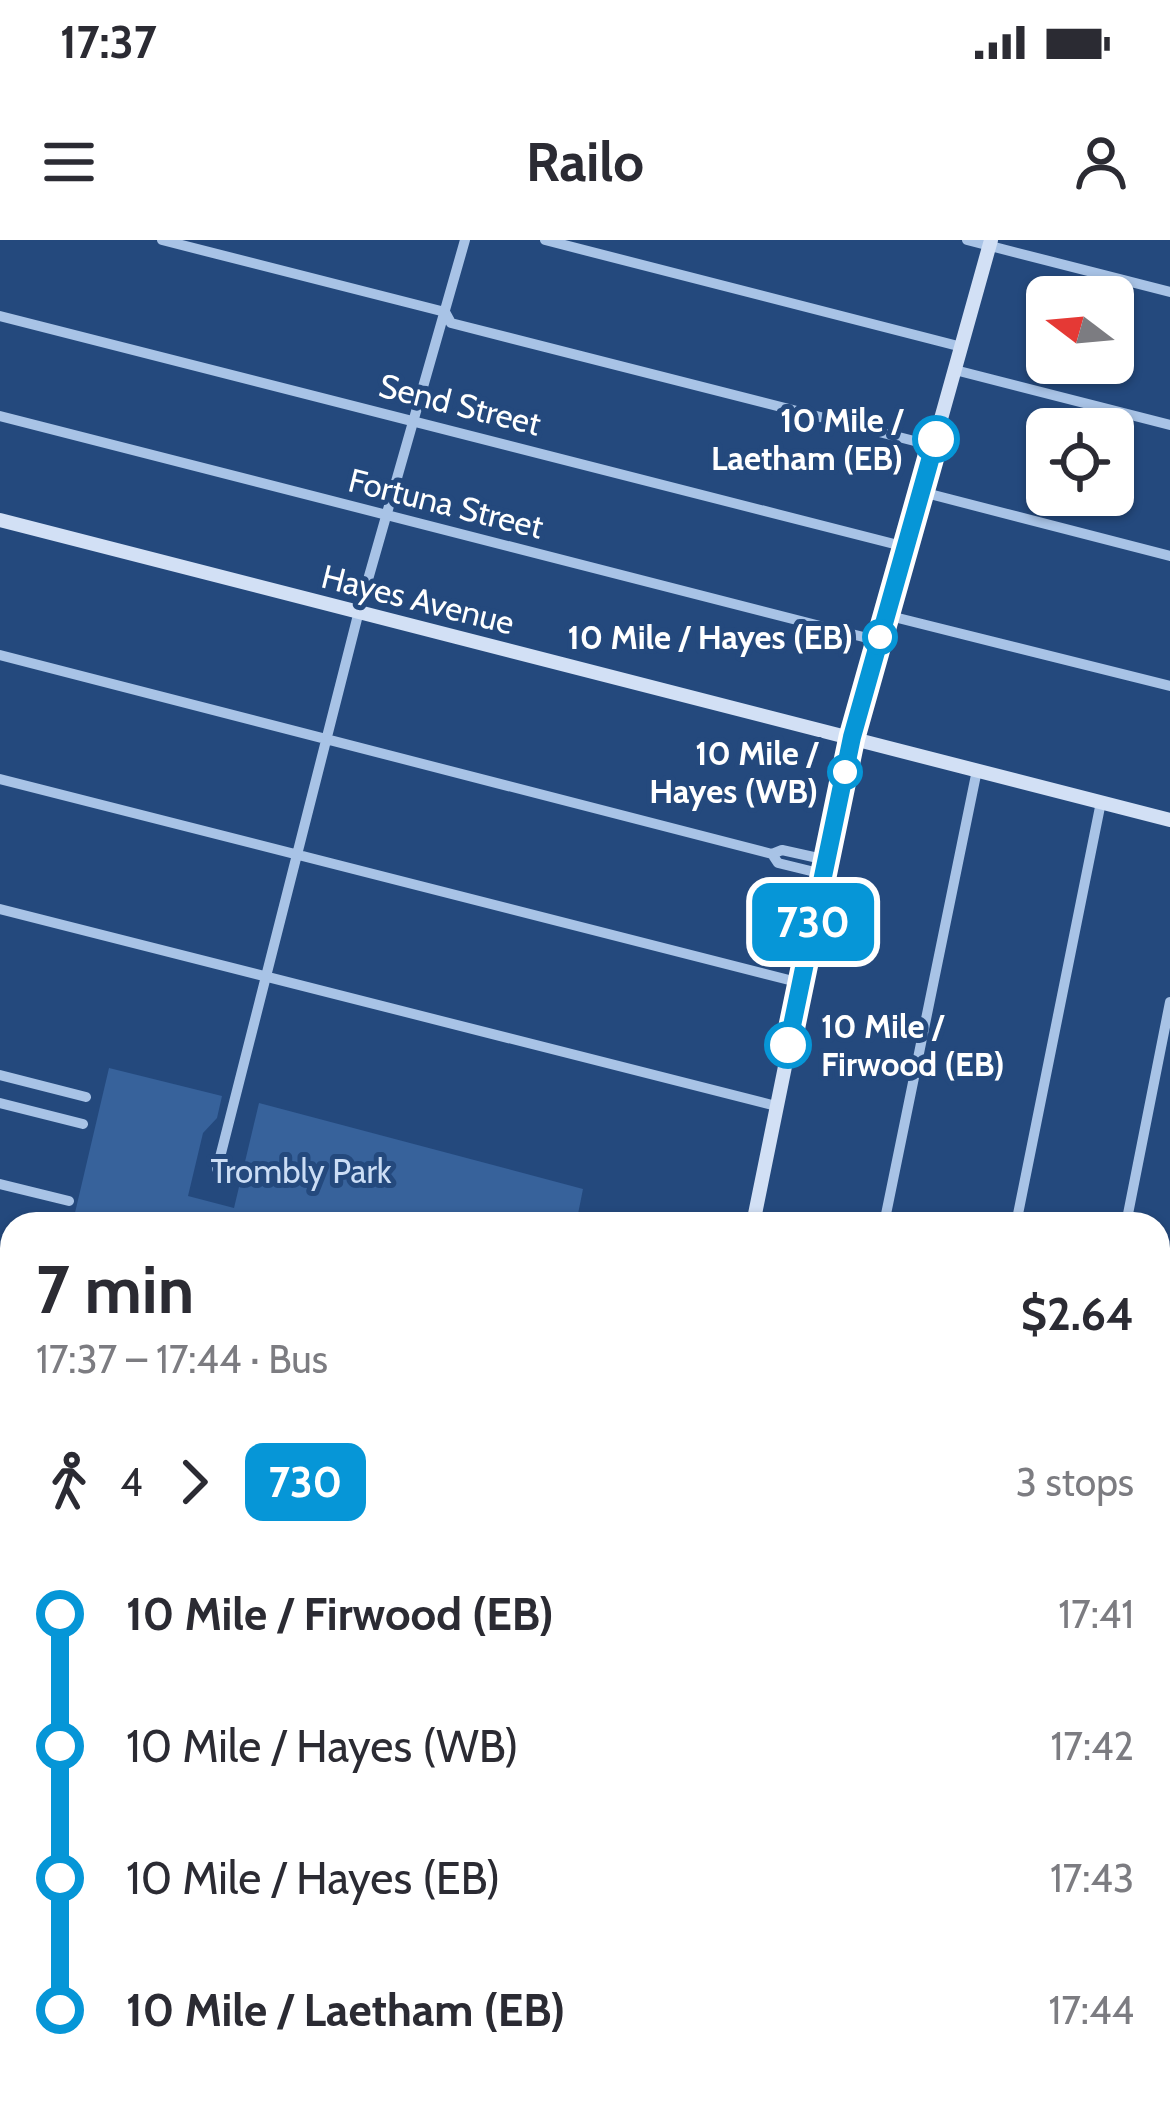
<!DOCTYPE html>
<html lang="en">
<head>
<meta charset="utf-8">
<style>
  :root { --surface:#fff; --page:#f7f7f7; --text:#2b2b33; --muted:#7c7c81 }
  body { margin:0; font-family:Cabin,sans-serif; background:var(--page); color:var(--text); height:100vh; display:flex; flex-direction:column; font-size:45px; white-space:nowrap }
  * { box-sizing:border-box; margin:0 }
  p { font-size:39px; color:var(--muted) }
  .icon { flex:none; width:66px; height:66px; fill:none; stroke:currentColor; stroke-width:2; stroke-linecap:round; stroke-linejoin:round }
  .map { position:relative; flex:1; overflow:hidden }
  .panel { position:absolute; left:0px; top:972px; width:1170px; height:891px; display:flex; flex-direction:column; background:var(--surface); border-radius:36px 36px 0 0; box-shadow:0 3px 9px #0004 }
  .panel>* { flex:none }
  .badge { padding:0 24px; border-radius:18px; font-size:42px; line-height:78px }
  .needle { width:78px; rotate:286deg }
  .buttons { position:absolute; left:1026px; top:36px; display:grid; gap:24px }
  .buttons a { display:grid; place-items:center; width:108px; height:108px; border-radius:18px; background:var(--surface); box-shadow:0 3px 9px #0004; font-size:60px }
  .map>.badge { position:absolute; translate:-50% -50%; box-shadow:0 0 0 6px #fff }
  .legs { display:flex; align-items:center; gap:18px; height:132px; padding:0 36px; font-size:39px }
  .legs p { margin-inline-start:auto }
  .headline { display:flex; align-items:center; justify-content:space-between; height:204px; padding:0 36px }
  h1 { font-size:66px; font-weight:800; line-height:90px }
  ul { padding:0 36px; list-style:none }
  li { display:flex; align-items:center; gap:42px; height:132px; font-size:45px }
  li i { display:grid; place-items:center; width:18px; height:100%; margin:0 15px; background:currentColor }
  li i::after { content:''; width:30px; height:30px; margin:-15px; border:9px solid; border-radius:50%; background:var(--surface) }
  li p { margin-inline-start:auto }
  li:first-child i { background:linear-gradient(#0000 50%,currentColor 0) }
  li:last-child i { background:linear-gradient(currentColor 50%,#0000 0) }
  .status { display:flex; justify-content:space-between; align-items:center; height:84px; padding:0 60px; background:var(--surface); direction:ltr }
  .status svg { height:33px; fill:currentColor }
  header { display:flex; justify-content:space-between; align-items:center; height:156px; padding:0 36px; background:var(--surface); font-size:54px; font-weight:800 }
  .map>svg:first-child { display:block }
</style>
</head>
<body>
<div class="status"><b>17:37</b><svg viewBox="0 0 49 12"><path d="M0 12V9h3v3zM5 12V6h3v6zM10 12V3h3v9zM15 12V0h3v12zM26 1h20v11H26zM47 4h2v5h-2z"/></svg></div>
<header><svg class="icon" aria-label="menu" viewBox="0 0 24 24"><path d="M4 6h16M4 12h16M4 18h16"/></svg>Railo<svg class="icon" aria-label="person" viewBox="0 0 24 24"><circle cx="12" cy="8" r="4"/><path d="M4 21q1-7 8-7t8 7"/></svg></header>
<div class="map">
<svg width="1170" height="1861" viewBox="0 0 1170 1861">
  <rect width="100%" height="100%" fill="#24497d"/>
  <path fill="#37629b" d="M109,828L222,856L217,878L203,893L188,956L234,968L259,863L583,949L576,984H99L74,977Z"/>
  <g fill="none" stroke-linecap="round" stroke-linejoin="round">
    <path stroke="#a8c3e6" stroke-width="10" d="M162,0L445,72L451,83L934,206
      M545,0L962,107
      M967,0L1170,52
      M0,76L906,307
      M955,130L1170,185
      M0,176L879,401
      M922,252L1170,316
      M886,375L1170,446
      M0,415L772,614
      M0,539L801,743
      M823,634L778,623L772,614L782,610L827,620
      M0,669L776,866
      M0,835L86,857
      M0,863L83,884
      M217,929L359,371L465,0
      M0,944L69,961
      M884,984L977,530
      M1016,984L1101,562
      M1126,984L1170,762
      M1158,1040L1170,1043
      M1158,1160L1170,1163
      M1158,1290L1170,1293
      M1158,1420L1170,1423
      M1158,1548L1170,1551
      M1158,1685L1170,1686
      M469,1861L471,1851
      M1156,1861L1164,1810"/>
    <path stroke="#d2e0f5" stroke-width="14" d="M0,280L1170,580
      M753,984L852,497L991,0"/>
    <path stroke="#e9f0fd" stroke-width="15" d="M0,1266L12,1277
      M590,1851L600,1861"/>
    <path stroke="#fff" stroke-width="3" stroke-dasharray="21 9" stroke-linecap="butt" d="M0,1611L12,1623
      M234,1851L243,1861"/>
  </g>
  <g fill="none" stroke-linecap="round" stroke-linejoin="round">
    <g stroke="#fff" stroke-width="27">
      <path id="line-1" d="M788,805L852,497L936,199"/>
    </g>
    <use href="#line-1" stroke="#0696d7" stroke-width="18"/>
  </g>
  <g fill="#fff" stroke="#0696d7" stroke-width="6">
    <circle cx="936" cy="199" r="21"/>
    <circle cx="880" cy="397" r="15"/>
    <circle cx="845" cy="532" r="15"/>
    <circle cx="788" cy="805" r="21"/>
  </g>
  <g text-anchor="middle" stroke-width="10" stroke-linejoin="round" paint-order="stroke">
    <g font-size="33" fill="#fff" stroke="#24497d">
      <text transform="translate(460 164) rotate(14)" y="12">Send Street</text>
      <text transform="translate(446 263) rotate(14)" y="12">Fortuna Street</text>
      <text transform="translate(418 359) rotate(14)" y="12">Hayes Avenue</text>
    </g>
    <g font-size="33" font-weight="bold" fill="#fff" stroke="#24497d" text-anchor="end">
      <text x="903" y="192">10 Mile /<tspan x="903" dy="38">Laetham (EB)</tspan></text>
      <text x="853" y="409">10 Mile / Hayes (EB)</text>
      <text x="818" y="525">10 Mile /<tspan x="818" dy="38">Hayes (WB)</tspan></text>
      <text x="821" y="798" text-anchor="start">10 Mile /<tspan x="821" dy="38">Firwood (EB)</tspan></text>
    </g>
    <g font-size="33" fill="#cbddf5" stroke="#24497d">
      <text x="301" y="943">Trombly Park</text>
    </g>
  </g>
</svg>
<div class="buttons">
<a><svg class="needle" viewBox="-14 -14 28 28"><path d="M0-13l5 13h-10z" fill="#e53935"/><path d="M0 13l5-13h-10z" fill="#7c7c81"/></svg></a>
<a><svg class="icon" aria-label="locate" viewBox="0 0 24 24"><circle cx="12" cy="12" r="6"/><path d="M12 2v4M12 18v4M2 12h4M18 12h4"/></svg></a>
</div>
<b class="badge" style="left:813px;top:682px;background:#0696d7;color:#fff">730</b>
<section class="panel">
<div class="headline"><div><h1>7 min</h1><p>17:37 – 17:44 · Bus</p></div><b>$2.64</b></div>
<div class="legs"><svg class="icon" aria-label="walk" viewBox="0 0 24 24"><circle cx="13" cy="4" r="2"/><path d="M13 8l-2 6 4 7M11 14l-3 7M7 12l3-4h3l4 4"/></svg>4<svg class="icon" aria-label="forward" viewBox="0 0 24 24"><path d="M9 5l7 7-7 7"/></svg><b class="badge" style="background:#0696d7;color:#fff">730</b><p>3 stops</p></div>
<ul>
<li><i style="color:#0696d7"></i><b>10 Mile / Firwood (EB)</b><p>17:41</p></li>
<li><i style="color:#0696d7"></i><span>10 Mile / Hayes (WB)</span><p>17:42</p></li>
<li><i style="color:#0696d7"></i><span>10 Mile / Hayes (EB)</span><p>17:43</p></li>
<li><i style="color:#0696d7"></i><b>10 Mile / Laetham (EB)</b><p>17:44</p></li>
</ul>
</section>
</div>
</body>
</html>
